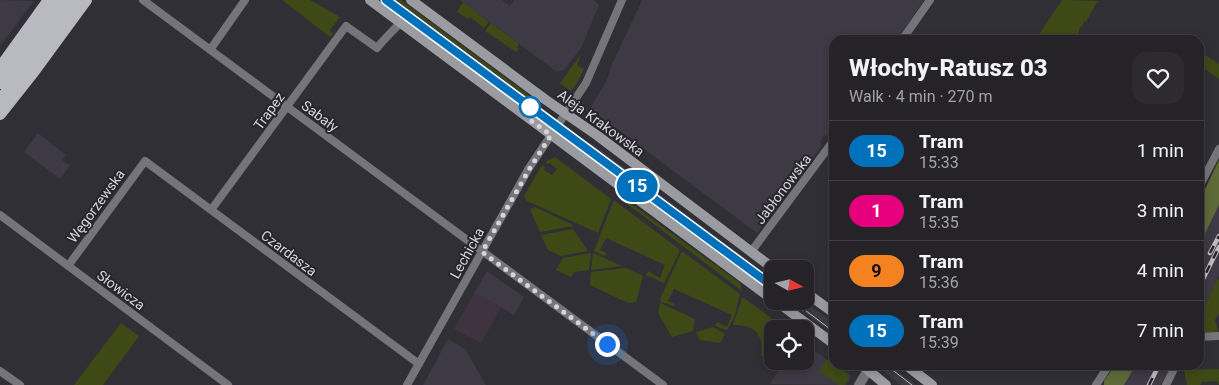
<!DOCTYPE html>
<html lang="en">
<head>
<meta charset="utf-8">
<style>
  :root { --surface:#252328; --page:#2d2b30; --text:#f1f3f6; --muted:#a3a4a8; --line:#424045 }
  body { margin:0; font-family:Roboto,sans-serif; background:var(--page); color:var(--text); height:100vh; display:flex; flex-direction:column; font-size:19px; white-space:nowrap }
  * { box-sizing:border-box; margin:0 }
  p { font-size:16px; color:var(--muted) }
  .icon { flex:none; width:28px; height:28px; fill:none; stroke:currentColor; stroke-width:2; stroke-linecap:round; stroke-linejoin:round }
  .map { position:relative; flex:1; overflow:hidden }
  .sheet { position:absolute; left:829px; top:35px; width:375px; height:335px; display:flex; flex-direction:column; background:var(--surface); border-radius:15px; box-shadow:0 2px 8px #0003,0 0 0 1px var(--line) }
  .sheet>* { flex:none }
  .badge { padding:0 10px; border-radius:16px; font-size:18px; line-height:32px }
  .needle { width:32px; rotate:98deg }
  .fabs { position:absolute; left:764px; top:260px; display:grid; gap:10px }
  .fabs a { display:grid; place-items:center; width:50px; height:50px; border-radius:10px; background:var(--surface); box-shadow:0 2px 8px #0003,0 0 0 1px var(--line); font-size:25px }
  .you { position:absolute; width:25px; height:25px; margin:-12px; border:4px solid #fff; border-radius:50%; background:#1a73e8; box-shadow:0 0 0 8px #1a73e833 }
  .map>.badge { position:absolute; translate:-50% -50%; box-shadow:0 0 0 2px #fff }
  .round { display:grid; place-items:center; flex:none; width:52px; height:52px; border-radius:15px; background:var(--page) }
  .summary { display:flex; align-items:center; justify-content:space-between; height:85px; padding:0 20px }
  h1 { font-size:24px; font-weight:800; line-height:38px }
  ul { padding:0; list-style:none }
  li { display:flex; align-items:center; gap:15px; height:60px; padding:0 20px; border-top:1px solid var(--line) }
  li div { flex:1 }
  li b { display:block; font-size:19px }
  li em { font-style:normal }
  li .badge { min-width:55px; font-weight:700; text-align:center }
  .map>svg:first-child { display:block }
</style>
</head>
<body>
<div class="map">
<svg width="1219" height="385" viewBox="0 0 1219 385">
  <rect width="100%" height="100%" fill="#312f36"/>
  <path fill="#3d3945" d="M0,0L34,1L0,46Z
    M384,0H397L539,105L534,111Z
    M460,0H502L510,6L514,0H593L599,5L581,48L564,70L557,72Z
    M642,0H924L897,40H834V132L829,137L825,135L820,141L822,146L757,233L590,109L605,83L610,72L609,71Z
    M38,133L66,155L62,160L70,166L60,179L24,152Z
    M590,142L772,278V289L585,148Z
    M1219,205V275L1199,320V246Z
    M487,271L524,297L514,315L475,292Z
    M789,301H804L834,323V335Z
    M448,339L465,349L486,385H423Z
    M808,346L851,377L846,385L770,384L782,366L791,369L795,367L799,361H805V351Z
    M877,365H889L916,385H901L877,366Z
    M1136,365H1172L1161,385H1124Z"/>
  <path fill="#403341" d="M475,292L501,307L481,343L454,329Z"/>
  <path fill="#3e4916" d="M282,0H310L340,17L330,30L333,34L330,37Z
    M381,0H384L474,67L473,69Z
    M397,0H401L540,104L539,106Z
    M1062,0L1100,1L1097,2L1086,22L1085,21L1082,25L1083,26L1080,27L1078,34H1076L1074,40H1035Z
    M463,2L489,22L484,28L470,17L468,19L457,12Z
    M491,23L519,44L517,47L519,49L516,52L485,31Z
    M1199,51L1219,64V79L1199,65Z
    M581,54L577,65L584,69L577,83L571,91L560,83Z
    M555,157L611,199L598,233L527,201L524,196L542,165L545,167L544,170L552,175L557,169L550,163L548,164L545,162Z
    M618,197L636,207L740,283L742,291Z
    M615,201L679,249V253L664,283L646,275L648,271L660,278L665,265L606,238L600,250L606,253V255L604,256L594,251L613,202Z
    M535,207L573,225V226L540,232L530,209Z
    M573,229L588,251L561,256L548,250L541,235Z
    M683,252L740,294L734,318L727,330L715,326L717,322L727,327L732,315L674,289L668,301L675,304L674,306L661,302L660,299L681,253Z
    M591,253L589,270L574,272L571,277L556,270L563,258Z
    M593,253L622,266L591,270Z
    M626,268L643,276L636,302L628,303L590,285L591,272Z
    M1217,279L1219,280V314L1215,320L1219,334L1199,335V320Z
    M742,298H744L786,329H772V361L761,355C764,333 754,325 733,325Z
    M660,303L695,319L693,331L672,337L658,313Z
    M121,323L139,336L103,385H74Z
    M713,327L725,334L720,343L700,340L696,332Z
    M826,360H828L850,375L844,385H839L819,372Z
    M1219,369V385L1217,381L1202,382L1200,385H1187L1184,370Z"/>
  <path fill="#5d6a37" d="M1219,160V205L1199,246V202Z
    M1115,365H1136L1124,385H1104V381Z"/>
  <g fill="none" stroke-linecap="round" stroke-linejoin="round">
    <path stroke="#757579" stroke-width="8" d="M143,0L663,385
      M902,40L930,0
      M210,50L245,0
      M1199,187L1219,149
      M211,210L346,26L377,48C384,39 392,32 400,23
      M0,215L228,385
      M751,252L834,140
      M68,266L145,161L419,364
      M1199,337L1219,336
      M0,371L20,385
      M407,385L529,168L586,83L622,0
      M1096,385L1109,365
      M1166,385L1176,365"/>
    <path stroke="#757579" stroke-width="10" d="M859,385L868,370"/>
    <path stroke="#9b9ca1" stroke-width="10" d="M370,0L772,299
      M411,0L546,100L598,136L774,269
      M805,292L834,313
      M776,301L834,344
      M862,365L886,385
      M906,365L932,385"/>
    <path stroke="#b9b9c1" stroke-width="12" d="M0,68L49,0
      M0,83L60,0
      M0,101L73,0
      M0,114L34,71L86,0"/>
    <path stroke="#bdbbc0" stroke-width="1" d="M386,0L772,286
      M793,301L834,332
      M886,365L912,385"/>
    <g stroke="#bdbbc0" stroke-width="4.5">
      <path id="rail" d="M1210,253L1219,236
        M1199,287L1219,247
        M1149,385L1159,365"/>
    </g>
    <use href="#rail" stroke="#27252c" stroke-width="2.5" stroke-dasharray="8" stroke-linecap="butt"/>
  </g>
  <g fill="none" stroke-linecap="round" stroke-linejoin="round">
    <g stroke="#fff" stroke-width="11">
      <path id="line" d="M386,0L772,286"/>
    </g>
    <use href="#line" stroke="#0072bc" stroke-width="8"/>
    <path stroke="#d6d4d9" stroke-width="5" stroke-dasharray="0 9" d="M530,107L526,117L551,135L530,168L482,252L607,344"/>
  </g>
  <circle fill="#fff" stroke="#0072bc" stroke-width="2.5" cx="530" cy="107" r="10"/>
  <g text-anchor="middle" stroke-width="4" stroke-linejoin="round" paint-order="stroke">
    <g font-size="14" fill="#d6d4d9" stroke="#27252c">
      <text transform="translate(269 111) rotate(-54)" y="5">Trapez</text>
      <text transform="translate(320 116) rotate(37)" y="5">Sabały</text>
      <text transform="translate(601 123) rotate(36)" y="5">Aleja Krakowska</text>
      <text transform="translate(783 189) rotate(-53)" y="5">Jabłonowska</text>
      <text transform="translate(96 206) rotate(-54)" y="5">Węgorzewska</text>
      <text transform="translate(289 253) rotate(37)" y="5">Czardasza</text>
      <text transform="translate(467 253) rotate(-61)" y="5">Lechicka</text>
      <text transform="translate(121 290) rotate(37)" y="5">Słowicza</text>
    </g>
  </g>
</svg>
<div class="fabs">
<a><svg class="needle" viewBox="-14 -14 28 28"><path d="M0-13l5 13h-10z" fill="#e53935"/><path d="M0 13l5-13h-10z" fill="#a3a4a8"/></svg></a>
<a><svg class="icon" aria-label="locate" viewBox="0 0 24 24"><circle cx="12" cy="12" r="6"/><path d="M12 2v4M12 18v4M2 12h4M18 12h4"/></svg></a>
</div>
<div class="you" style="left:607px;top:344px"></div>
<b class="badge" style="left:637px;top:186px;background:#0072bc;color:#fff">15</b>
<section class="sheet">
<div class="summary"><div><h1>Włochy-Ratusz 03</h1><p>Walk · 4 min · 270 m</p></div><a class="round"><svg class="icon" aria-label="heart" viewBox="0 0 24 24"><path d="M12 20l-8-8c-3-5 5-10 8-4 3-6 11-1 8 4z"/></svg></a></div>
<ul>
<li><span class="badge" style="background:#0072bc;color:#fff">15</span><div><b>Tram</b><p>15:33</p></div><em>1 min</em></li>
<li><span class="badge" style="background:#e6007e;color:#fff">1</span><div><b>Tram</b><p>15:35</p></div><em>3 min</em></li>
<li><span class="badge" style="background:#f58220;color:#111">9</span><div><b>Tram</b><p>15:36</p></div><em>4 min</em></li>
<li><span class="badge" style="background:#0072bc;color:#fff">15</span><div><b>Tram</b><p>15:39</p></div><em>7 min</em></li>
</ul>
</section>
</div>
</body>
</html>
